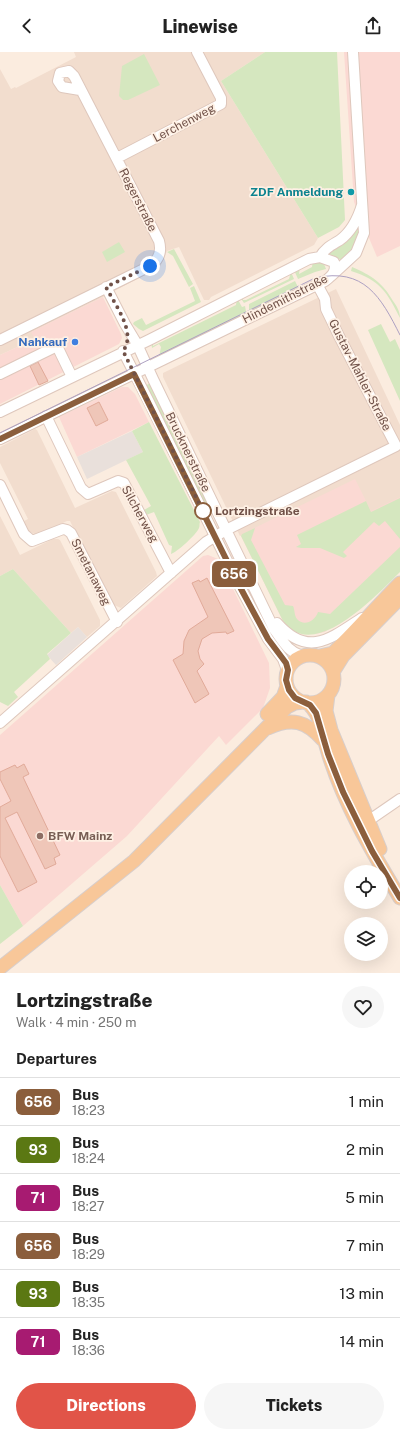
<!DOCTYPE html>
<html lang="en">
<head>
<meta charset="utf-8">
<style>
  :root { --surface:#fff; --page:#f6f6f6; --text:#222; --muted:#767676; --line:#e0e0e0; --accent:#e15448 }
  body { margin:0; font-family:"Public Sans",sans-serif; background:var(--page); color:var(--text); height:100vh; display:flex; flex-direction:column; font-size:15px; white-space:nowrap }
  * { box-sizing:border-box; margin:0 }
  p { font-size:13px; color:var(--muted) }
  .icon { flex:none; width:22px; height:22px; fill:none; stroke:currentColor; stroke-width:2; stroke-linecap:round; stroke-linejoin:round }
  .map { position:relative; height:921px; overflow:hidden }
  .drawer { display:flex; flex-direction:column; background:var(--surface); flex:1 }
  .drawer>* { flex:none }
  .badge { padding:0 8px; border-radius:6px; font-size:14px; line-height:26px }
  .fabs { position:absolute; left:344px; top:813px; display:grid; gap:8px }
  .fabs a { display:grid; place-items:center; width:44px; height:44px; border-radius:50%; background:var(--surface); box-shadow:0 4px 16px #0002; font-size:20px }
  .you { position:absolute; width:20px; height:20px; margin:-10px; border:3px solid #fff; border-radius:50%; background:#1a73e8; box-shadow:0 0 0 6px #1a73e833 }
  .map>.badge { position:absolute; translate:-50% -50%; box-shadow:0 0 0 2px #fff }
  h2 { padding:0 16px; font-size:15px; line-height:36px }
  .round { display:grid; place-items:center; flex:none; width:42px; height:42px; border-radius:21px; background:var(--page) }
  .summary { display:flex; align-items:center; justify-content:space-between; height:68px; padding:0 16px }
  h1 { font-size:19px; font-weight:800; line-height:30px }
  .primary-button { display:flex; gap:8px; margin-top:auto; padding:8px 16px }
  .primary-button a { flex:1; height:46px; border-radius:24px; background:var(--accent); color:#fff; font-size:16px; font-weight:800; line-height:46px; text-align:center }
  .primary-button a+a { background:var(--page); color:var(--text) }
  ul { padding:0; list-style:none }
  li { display:flex; align-items:center; gap:12px; height:48px; padding:0 16px; border-top:1px solid var(--line) }
  li div { flex:1 }
  li b { display:block; font-size:15px }
  li em { font-style:normal }
  li .badge { min-width:44px; font-weight:700; text-align:center }
  header { display:flex; justify-content:space-between; align-items:center; height:52px; padding:0 16px; background:var(--surface); font-size:18px; font-weight:800 }
  .map>svg:first-child { display:block }
</style>
</head>
<body>
<header><svg class="icon" aria-label="back" viewBox="0 0 24 24"><path d="M15 5l-7 7 7 7"/></svg>Linewise<svg class="icon" aria-label="share" viewBox="0 0 24 24"><path d="M12 15V3M7 8l5-5 5 5M5 13v7h14v-7"/></svg></header>
<div class="map">
<svg width="400" height="921" viewBox="0 0 400 921">
  <rect width="100%" height="100%" fill="#fbecdf"/>
  <path fill="#f2ddce" d="M74,0H265L221,29L318,186L314,193L211,245L209,248H204L179,195L167,199L160,215L103,245L32,280L35,287L0,303V17L11,37L15,35L16,36L76,5Z
    M336,237L400,373V446L371,460L276,466L240,484L163,325V321Z
    M35,377L37,378L75,456L112,439L116,440L156,520L157,524L121,556L114,553L106,543L70,469H67L36,483L27,478L22,470L28,467L0,411V395Z
    M0,464L20,503L53,487H58L60,488L100,568V574L87,585L78,575L71,581L13,517L0,524Z"/>
  <path fill="#fbd9d3" d="M344,0H400V194L377,205L354,150Z
    M103,245L121,282L122,286L119,292L0,352V303L35,287L31,280Z
    M122,335H128L135,342L149,370L77,405L59,365Z
    M355,427L371,459L400,445V512L325,580L315,582L300,581L290,576L282,567L241,484L242,482Z
    M208,503L218,507L221,512L269,611L270,636L263,656L226,693L219,684L127,784L23,874L0,833V683L203,504Z"/>
  <path fill="#e9e0db" d="M132,379L143,400L87,427L77,405Z
    M78,575L87,585L56,613L47,603Z"/>
  <path fill="#d5e7bf" d="M265,0H337L345,168L339,175L318,186L221,29Z
    M144,2L160,33L128,48H123L119,44L122,14Z
    M359,171L361,172L355,195L342,208L330,204L328,200Z
    M119,190L125,200L107,210L102,200Z
    M174,197L193,232L189,235L173,204L167,200Z
    M313,208H315L324,212L326,217L315,220L298,227L294,218L300,215L299,222L312,215Z
    M352,215C371,223 383,231 393,249C397,254 400,260 400,266C387,240 380,228 351,219Z
    M291,220L294,227L244,251L240,245L243,243V248H246L289,227Z
    M295,229L298,235L249,260V252Z
    M194,234L201,250L143,279L139,277L133,272L134,270L142,266L146,273L195,249L190,236Z
    M237,246L242,255L245,254L247,265L159,305L161,295L159,292L152,296L151,289L153,288V294L236,253Z
    M381,272L390,290L395,287L400,298V349L368,278Z
    M150,331L214,458L207,461L145,334Z
    M149,370L200,470C199,472 200,474 199,476C197,482 176,501 171,502L172,494L169,493L154,460L146,463L144,458L151,454L126,408L143,400L132,379Z
    M400,446V487L385,469L379,474L374,470L343,500L347,504L344,506L320,496H301L296,495L301,492L297,483L366,449L371,460Z
    M255,476L251,488L285,553L293,554C295,558 294,563 297,567C304,575 315,569 318,560L330,562L400,495V520C377,543 311,614 282,567L241,484L242,482Z
    M13,517L71,581L47,602L50,607L14,640L18,645L8,654L0,650V524Z
    M0,833L23,874L0,892Z"/>
  <path fill="#efc6b8" stroke="#e1aa99" d="M38,310L48,329L39,333L30,314Z
    M99,350L108,368L96,374L87,356Z
    M207,526L234,579L227,582L226,580L212,581L202,587L198,599L200,607L204,612L197,619L209,642L195,651L173,608L183,602L184,589L189,578L208,565L192,531L199,528L200,530Z
    M24,712L29,722L23,725L60,803L54,806L56,812L45,817L17,760L5,766L37,830L18,840L0,804V755L11,749L0,727V720L15,713L17,716Z"/>
  <g fill="none" stroke-linecap="round" stroke-linejoin="round">
    <g stroke="#dec7bc" stroke-width="12">
      <path id="minor" d="M117,106L221,52V46L197,0
        M320,205C325,196 332,193 340,188C351,180 358,166 362,153
        M331,224L356,201L364,181L353,0
        M106,235L125,272L137,292L153,327L274,577C283,589 287,599 302,604
        M0,288L150,214C159,208 162,200 159,189L74,24L69,19L60,21L58,29L62,35L80,38
        M123,299L149,350L240,535L268,587L283,607L287,618
        M0,322L57,294L72,325
        M0,360L149,288L309,207L320,205L334,210C337,219 332,224 325,229L0,387
        M46,364L81,436L88,442L118,429L124,431L171,521
        M0,433L24,482L32,489L63,477L67,478L71,481L117,570
        M277,571C308,606 330,587 362,566
        M0,671L206,490L226,478L396,394L339,284L326,257L325,247L317,232
        M368,769L400,747"/>
    </g>
    <g stroke="#d7cecc" stroke-width="15">
      <path id="major" d="M286 627a24 24 0 1 1 48 0a24 24 0 1 1-48 0Z
        M320,604L333,601L336,598C359,576 378,553 400,531
        M333,620L343,604L400,546
        M328,643L326,659L331,678L380,797
        M306,650C321,661 322,681 327,697C342,749 372,800 400,846
        M267,662L283,645L287,634
        M268,676C292,665 306,669 323,688
        M0,916L134,809L287,655L295,651L304,650"/>
    </g>
    <use href="#minor" stroke="#fff" stroke-width="10"/>
    <use href="#major" stroke="#f8c799" stroke-width="13"/>
    <path stroke="#ada0c2" stroke-width="1" d="M0,381L315,226C364,215 381,245 400,283"/>
  </g>
  <g fill="none" stroke-linecap="round" stroke-linejoin="round">
    <g stroke="#fff" stroke-width="9">
      <path id="line" d="M0,387L134,322L240,535L268,587L286,611L288,618L286,628L289,638L295,646L310,653L316,661L328,702L343,740L372,799L400,846"/>
    </g>
    <use href="#line" stroke="#8b5e3c" stroke-width="6"/>
    <path stroke="#705148" stroke-width="4" stroke-dasharray="0 7.2" d="M150,214L106,235C115,253 137,281 123,299L203,459"/>
  </g>
  <circle fill="#0f9aa8" stroke="#fef0e4" stroke-width="1.5" cx="351" cy="140" r="4"/>
  <circle fill="#3f7fe0" stroke="#fef0e4" stroke-width="1.5" cx="75" cy="290" r="4"/>
  <circle fill="#fff" stroke="#8b5e3c" stroke-width="2" cx="203" cy="459" r="8"/>
  <circle fill="#8d6e63" stroke="#fef0e4" stroke-width="1.5" cx="40" cy="784" r="4"/>
  <g text-anchor="middle" stroke-width="3.5" stroke-linejoin="round" paint-order="stroke">
    <g font-size="12" fill="#705148" stroke="#fef0e4">
      <text transform="translate(184 71) rotate(-28)" y="4">Lerchenweg</text>
      <text transform="translate(138 148) rotate(63)" y="4">Regerstraße</text>
      <text transform="translate(285 247) rotate(-27)" y="4">Hindemithstraße</text>
      <text transform="translate(360 323) rotate(63)" y="4">Gustav-Mahler-Straße</text>
      <text transform="translate(188 400) rotate(64)" y="4">Brucknerstraße</text>
      <text transform="translate(140 462) rotate(61)" y="4">Silcherweg</text>
      <text transform="translate(91 520) rotate(63)" y="4">Smetanaweg</text>
    </g>
    <g font-size="12" font-weight="bold" fill="#0d838f" stroke="#fef0e4" text-anchor="end">
      <text x="343" y="144">ZDF Anmeldung</text>
    </g>
    <g font-size="12" font-weight="bold" fill="#366cbe" stroke="#fef0e4" text-anchor="end">
      <text x="67" y="294">Nahkauf</text>
    </g>
    <g font-size="12" font-weight="bold" fill="#705148" stroke="#fef0e4" text-anchor="start">
      <text x="215" y="463">Lortzingstraße</text>
    </g>
    <g font-size="12" font-weight="bold" fill="#785e54" stroke="#fef0e4" text-anchor="start">
      <text x="48" y="788">BFW Mainz</text>
    </g>
  </g>
</svg>
<div class="fabs">
<a><svg class="icon" aria-label="locate" viewBox="0 0 24 24"><circle cx="12" cy="12" r="6"/><path d="M12 2v4M12 18v4M2 12h4M18 12h4"/></svg></a>
<a><svg class="icon" aria-label="layers" viewBox="0 0 24 24"><path d="M12 4l9 5-9 5-9-5zM3 14l9 5 9-5"/></svg></a>
</div>
<div class="you" style="left:150px;top:214px"></div>
<b class="badge" style="left:234px;top:522px;background:#8b5e3c;color:#fff">656</b>
</div>
<section class="drawer">
<div class="summary"><div><h1>Lortzingstraße</h1><p>Walk · 4 min · 250 m</p></div><a class="round"><svg class="icon" aria-label="heart" viewBox="0 0 24 24"><path d="M12 20l-8-8c-3-5 5-10 8-4 3-6 11-1 8 4z"/></svg></a></div>
<h2>Departures</h2>
<ul>
<li><span class="badge" style="background:#8b5e3c;color:#fff">656</span><div><b>Bus</b><p>18:23</p></div><em>1 min</em></li>
<li><span class="badge" style="background:#5b7813;color:#fff">93</span><div><b>Bus</b><p>18:24</p></div><em>2 min</em></li>
<li><span class="badge" style="background:#a71b71;color:#fff">71</span><div><b>Bus</b><p>18:27</p></div><em>5 min</em></li>
<li><span class="badge" style="background:#8b5e3c;color:#fff">656</span><div><b>Bus</b><p>18:29</p></div><em>7 min</em></li>
<li><span class="badge" style="background:#5b7813;color:#fff">93</span><div><b>Bus</b><p>18:35</p></div><em>13 min</em></li>
<li><span class="badge" style="background:#a71b71;color:#fff">71</span><div><b>Bus</b><p>18:36</p></div><em>14 min</em></li>
</ul>
<div class="primary-button"><a>Directions</a><a>Tickets</a></div>
</section>
</body>
</html>
